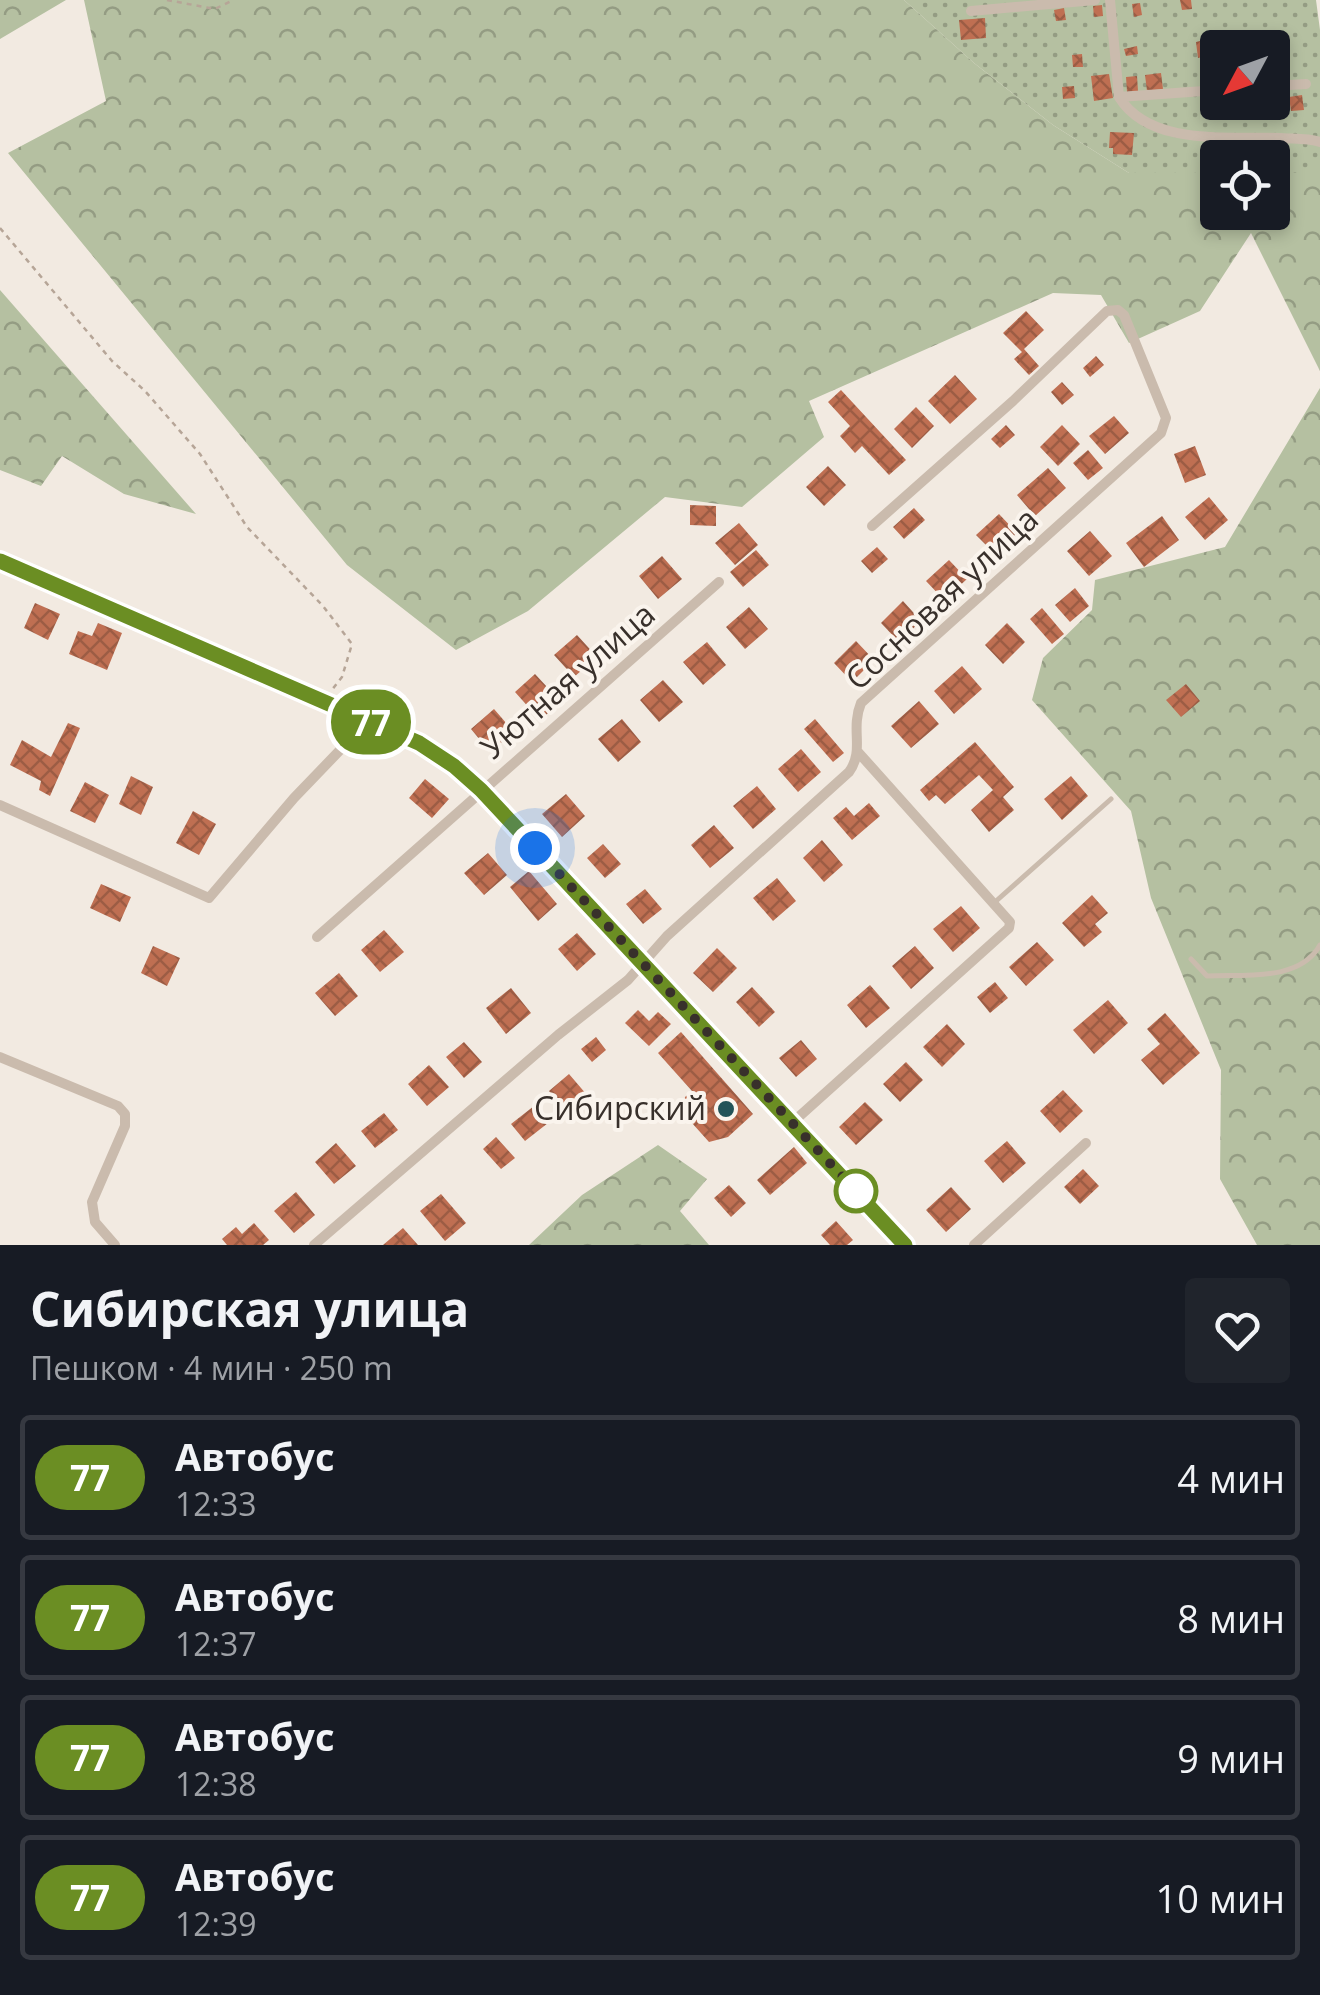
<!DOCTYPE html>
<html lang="ru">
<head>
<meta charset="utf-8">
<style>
  :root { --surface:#171b24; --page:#20242c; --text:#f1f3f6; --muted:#9ea1a6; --line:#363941 }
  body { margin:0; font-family:"Open Sans",sans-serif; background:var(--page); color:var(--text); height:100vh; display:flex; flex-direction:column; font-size:38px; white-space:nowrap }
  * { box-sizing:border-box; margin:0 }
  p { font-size:32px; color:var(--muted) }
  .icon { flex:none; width:55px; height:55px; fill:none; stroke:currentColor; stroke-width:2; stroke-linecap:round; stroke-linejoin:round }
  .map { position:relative; height:1245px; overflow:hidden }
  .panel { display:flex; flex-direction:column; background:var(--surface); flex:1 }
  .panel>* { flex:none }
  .badge { padding:0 20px; border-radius:32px; font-size:35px; line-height:65px }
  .needle { width:65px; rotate:229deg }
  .tools { position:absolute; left:1200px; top:30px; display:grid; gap:20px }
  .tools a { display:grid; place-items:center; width:90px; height:90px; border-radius:10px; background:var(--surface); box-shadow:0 5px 15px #0003; font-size:50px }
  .you { position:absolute; width:50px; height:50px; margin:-25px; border:8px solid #fff; border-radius:50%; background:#1a73e8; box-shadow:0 0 0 15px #1a73e833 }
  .map>.badge { position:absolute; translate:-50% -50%; box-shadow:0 0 0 5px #fff }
  .round { display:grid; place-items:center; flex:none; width:105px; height:105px; border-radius:10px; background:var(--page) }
  .headline { display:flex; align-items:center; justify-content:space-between; height:170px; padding:0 30px }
  h1 { font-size:48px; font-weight:700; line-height:75px }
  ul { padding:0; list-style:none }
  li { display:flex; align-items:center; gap:30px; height:125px; margin:0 20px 15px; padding:0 10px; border:5px solid var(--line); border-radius:10px }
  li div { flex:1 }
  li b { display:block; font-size:38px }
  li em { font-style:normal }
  li .badge { min-width:110px; font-weight:700; text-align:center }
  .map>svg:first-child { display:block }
</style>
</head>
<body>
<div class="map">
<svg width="1320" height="1245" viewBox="0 0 1320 1245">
  <defs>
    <pattern id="forest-crowns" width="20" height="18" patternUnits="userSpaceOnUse" patternTransform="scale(2.5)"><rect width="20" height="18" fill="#b5c0a1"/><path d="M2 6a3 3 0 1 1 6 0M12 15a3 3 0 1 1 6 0" fill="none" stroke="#949c83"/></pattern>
    <pattern id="garden-dots" width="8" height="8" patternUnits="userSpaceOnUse" patternTransform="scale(2.5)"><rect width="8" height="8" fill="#b5c0a1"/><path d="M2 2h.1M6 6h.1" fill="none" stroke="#949c83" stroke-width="1.8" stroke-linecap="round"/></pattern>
    <pattern id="building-cross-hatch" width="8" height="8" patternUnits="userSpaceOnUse" patternTransform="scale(2.5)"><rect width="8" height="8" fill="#bf6f52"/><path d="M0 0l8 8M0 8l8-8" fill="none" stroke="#9c5c44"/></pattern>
  </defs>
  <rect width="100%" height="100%" fill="#f2eae1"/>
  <path fill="url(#forest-crowns)" d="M0,0H66L0,39Z
    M84,0H904L974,63L1053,125L1129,173H1217L1218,212H1272L1273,172H1320V371L1251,233L1200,311L1129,343L1101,295L1053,293L809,401L824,437L742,507L665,497L528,611L456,650L347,565L8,153L106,101Z
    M0,290L196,514L124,494L62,456L41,486L0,470Z
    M1320,388V1245H1257L1220,1179L1221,1070L1151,898L1131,811L1032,700L1043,658L1092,610L1095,580L1225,547Z
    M658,1145L707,1179L680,1211L709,1245H529L582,1195Z"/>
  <path fill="url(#garden-dots)" fill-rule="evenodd" d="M904,0H1316L1320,30V172H1273L1272,158H1218L1217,173H1129L1053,125L974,63ZM1218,48H1272V102H1218Z"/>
  <path fill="url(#building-cross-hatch)" d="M1180,0H1191L1192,9L1182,10Z
    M1140,3L1142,15L1134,17L1132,4Z
    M1102,5L1103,16L1094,17L1093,6Z
    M1064,8L1066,20L1056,21L1054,10Z
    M985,18L986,38L961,40L959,20Z
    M1272,33L1274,48H1263L1262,34Z
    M1208,39L1211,55L1198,58L1196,42Z
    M1137,46L1138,54L1126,56L1124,49Z
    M1082,54L1083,67H1073L1072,55Z
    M1288,65L1289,77L1279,78L1277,66Z
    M1161,73L1163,89L1147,91L1145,75Z
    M1109,74L1113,98L1094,101L1091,76Z
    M1137,76L1138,91L1127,92L1126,77Z
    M1074,86L1075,98L1063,99L1062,87Z
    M1302,95L1304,110L1291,111L1289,97Z
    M1245,102H1257V114L1246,115Z
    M1110,132L1134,133L1132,155L1113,154V148H1109Z
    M1248,148H1267L1268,158H1249Z
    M1026,311L1044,330L1024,349L1039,366L1029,375L1014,359L1022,352L1003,333Z
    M1096,356L1104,365L1090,377L1083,368Z
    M955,375L977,399L950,424L928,401Z
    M1062,382L1074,395L1062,405L1051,392Z
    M841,390L906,460L889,475L862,446L855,453L840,436L850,426L828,402Z
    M916,407L934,426L912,448L894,429Z
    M1114,416L1129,433L1105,454L1089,436Z
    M1006,425L1015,435L1000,448L991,439Z
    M1062,425L1080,444L1058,466L1040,447Z
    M1195,446L1206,475L1185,483L1174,454Z
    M1088,450L1103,468L1088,480L1073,463Z
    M828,466L846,485L824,506L806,487Z
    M1048,468L1066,488L1035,516L1017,495Z
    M1209,497L1228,520L1205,540L1185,517Z
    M690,505L716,506V526L690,525Z
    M914,508L925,520L904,539L893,527Z
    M999,514L1017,533L995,554L976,535Z
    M1162,516L1179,540L1144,567L1126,543Z
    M739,523L758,545L735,565L715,543Z
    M1090,531L1112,556L1089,576L1067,551Z
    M877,547L888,559L872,573L861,561Z
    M756,550L769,565L743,587L730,572Z
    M662,556L682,579L658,599L639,576Z
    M949,560L967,579L944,600L926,581Z
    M1075,588L1089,606L1070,622L1055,605Z
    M903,601L921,621L899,642L881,623Z
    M35,603L60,614L48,640L24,628Z
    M749,607L768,629L745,649L726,627Z
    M1042,608L1064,634L1052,644L1030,619Z
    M98,623L122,633L107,670L69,654L78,631L92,636Z
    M1007,623L1025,642L1003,664L985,645Z
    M577,635L597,657L574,677L554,655Z
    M856,641L874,660L852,682L834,663Z
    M707,642L726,665L703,685L683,662Z
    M962,666L982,689L954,714L934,691Z
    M535,674L561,702L540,720L515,692Z
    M663,680L683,702L659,722L640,700Z
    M1186,684L1200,701L1181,717L1166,700Z
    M919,701L939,724L911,748L891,726Z
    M494,709L514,732L490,752L471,729Z
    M622,719L641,742L618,762L598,739Z
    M815,719L844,753L833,762L804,729Z
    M68,723L80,728L50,796L39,790L41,781L10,765L22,740L51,757Z
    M975,742L1014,787L1003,797L1014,810L989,832L971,810L993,790L979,775L945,804L936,795L929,801L920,790Z
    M801,749L821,772L798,792L778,769Z
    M131,776L153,787L141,815L119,804Z
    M1071,776L1088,796L1062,820L1044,799Z
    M425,779L449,799L432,818L409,798Z
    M85,782L109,795L95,823L70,811Z
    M757,786L776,809L753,829L733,806Z
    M566,794L585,816L562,837L542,814Z
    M869,803L880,816L852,840L833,818L846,807L854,816Z
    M193,811L216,824L199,855L176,843Z
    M714,825L734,848L710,868L691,845Z
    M822,840L843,865L824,882L803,858Z
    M603,844L621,864L605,878L587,858Z
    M488,853L507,875L484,895L464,873Z
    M529,871L557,904L538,921L510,887Z
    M777,878L796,901L773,921L753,898Z
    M101,884L131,897L120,922L90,908Z
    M645,889L662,909L643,924L626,904Z
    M1092,895L1108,913L1095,924L1102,932L1084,947L1062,923Z
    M961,906L980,928L953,952L933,929Z
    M384,930L404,952L380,972L361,950Z
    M577,933L596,954L577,971L558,949Z
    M1037,942L1054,960L1026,986L1009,967Z
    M153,946L180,958L167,986L141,973Z
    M915,946L934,968L911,989L892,966Z
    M717,948L737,968L713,992L693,973Z
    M339,973L358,996L335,1016L315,993Z
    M995,982L1008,998L990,1013L977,997Z
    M870,985L890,1008L866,1028L847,1005Z
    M752,987L775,1012L759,1027L736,1002Z
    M511,988L531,1013L506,1034L486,1008Z
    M1108,1000L1128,1023L1094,1054L1073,1030Z
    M638,1010L649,1021L658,1012L671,1024L649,1046L625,1023Z
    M1165,1013L1200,1053L1163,1085L1141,1060L1160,1044L1147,1029Z
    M947,1024L965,1044L942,1067L923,1047Z
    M681,1032L753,1114L728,1137L709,1142L683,1113L685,1097L692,1091L658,1053Z
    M596,1037L606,1050L592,1062L581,1049Z
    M801,1040L817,1059L796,1077L779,1058Z
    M464,1042L482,1062L464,1078L446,1057Z
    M906,1062L923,1080L900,1102L883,1084Z
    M429,1065L449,1087L427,1106L408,1084Z
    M569,1074L587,1095L566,1112L549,1091Z
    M1063,1090L1083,1111L1060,1133L1040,1111Z
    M865,1102L883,1120L856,1145L839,1127Z
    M534,1106L548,1123L525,1141L511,1124Z
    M384,1113L398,1130L375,1148L361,1131Z
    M496,1137L515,1158L501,1169L483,1149Z
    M1007,1141L1026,1163L1003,1183L984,1161Z
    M336,1143L356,1166L334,1184L315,1162Z
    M794,1147L807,1163L770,1195L757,1180Z
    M1083,1169L1099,1186L1080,1204L1064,1187Z
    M729,1185L746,1203L731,1217L714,1198Z
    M951,1187L971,1209L946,1232L926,1210Z
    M296,1192L315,1215L294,1233L274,1211Z
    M441,1194L466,1223L445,1241L420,1211Z
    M836,1221L853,1240L847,1245H830L821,1235Z
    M254,1223L269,1240L263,1245H227L222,1239L236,1227L242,1234Z
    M403,1228L418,1245H383Z"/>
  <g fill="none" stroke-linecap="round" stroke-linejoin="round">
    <path stroke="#b6a597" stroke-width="2.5" stroke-dasharray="5 5" stroke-linecap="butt" d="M167,0L215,9L233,0
      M0,228L112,361L145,391L200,454L247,527L323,606L352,644L342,677L331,691"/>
    <path stroke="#cabbad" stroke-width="5" d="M995,902L1111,799
      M1191,959L1207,976C1244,974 1300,982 1320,945"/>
    <path stroke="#cabbad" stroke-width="10" d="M1110,0L1119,97C1150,147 1229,136 1281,138C1294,139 1308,138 1320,142
      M971,11L1095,0
      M1272,86L1306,84
      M1119,97L1218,90
      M0,805L209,898L294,798L368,721
      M317,937L719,582
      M0,1057L118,1106L125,1114V1126L92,1202L95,1222L115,1245
      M793,1122L1009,928L1010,922L858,752
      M314,1245L558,1035L628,980L667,936L849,772C865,750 850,730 861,703L1161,433L1166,418L1124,315L1118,310L1107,311L1013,401L872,526
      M974,1245L1086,1143"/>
    <path stroke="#cabbad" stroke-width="12" d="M0,561L419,743L454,766L481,790L905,1245"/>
  </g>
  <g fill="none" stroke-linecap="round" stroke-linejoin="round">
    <g stroke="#fff" stroke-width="22">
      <path id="line" d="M0,561L419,743L454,766L481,790L905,1245"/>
    </g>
    <use href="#line" stroke="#6b8e23" stroke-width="15"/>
    <path stroke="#38302b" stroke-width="10" stroke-dasharray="0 18" d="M535,848L856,1191"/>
  </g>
  <circle fill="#235358" stroke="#faf4ed" stroke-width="4" cx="726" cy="1109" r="10"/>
  <circle fill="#fff" stroke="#6b8e23" stroke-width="5" cx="856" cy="1191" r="20"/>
  <g text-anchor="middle" stroke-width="8" stroke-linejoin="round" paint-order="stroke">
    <g font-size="32" fill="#38302b" stroke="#faf4ed">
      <text transform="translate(942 599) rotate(-43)" y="11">Сосновая улица</text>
      <text transform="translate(568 681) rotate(-41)" y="11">Уютная улица</text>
    </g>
    <g font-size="32" fill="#38302b" stroke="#faf4ed" text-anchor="end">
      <text x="706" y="1120">Сибирский</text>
    </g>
  </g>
</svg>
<div class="tools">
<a><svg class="needle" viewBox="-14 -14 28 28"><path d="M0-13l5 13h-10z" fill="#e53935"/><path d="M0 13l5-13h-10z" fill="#9ea1a6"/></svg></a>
<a><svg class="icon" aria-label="locate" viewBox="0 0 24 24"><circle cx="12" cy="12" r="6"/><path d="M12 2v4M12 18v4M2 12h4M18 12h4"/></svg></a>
</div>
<div class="you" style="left:535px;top:848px"></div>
<b class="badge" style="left:371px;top:722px;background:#6b8e23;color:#fff">77</b>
</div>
<section class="panel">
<div class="headline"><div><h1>Сибирская улица</h1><p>Пешком · 4 мин · 250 m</p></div><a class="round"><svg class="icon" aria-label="heart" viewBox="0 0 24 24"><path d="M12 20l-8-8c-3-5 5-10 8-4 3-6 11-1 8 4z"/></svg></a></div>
<ul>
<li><span class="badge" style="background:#6b8e23;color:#fff">77</span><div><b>Автобус</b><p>12:33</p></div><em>4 мин</em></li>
<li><span class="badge" style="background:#6b8e23;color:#fff">77</span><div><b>Автобус</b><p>12:37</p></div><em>8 мин</em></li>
<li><span class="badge" style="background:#6b8e23;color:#fff">77</span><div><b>Автобус</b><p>12:38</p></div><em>9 мин</em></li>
<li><span class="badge" style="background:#6b8e23;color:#fff">77</span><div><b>Автобус</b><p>12:39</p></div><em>10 мин</em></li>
</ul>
</section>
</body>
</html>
